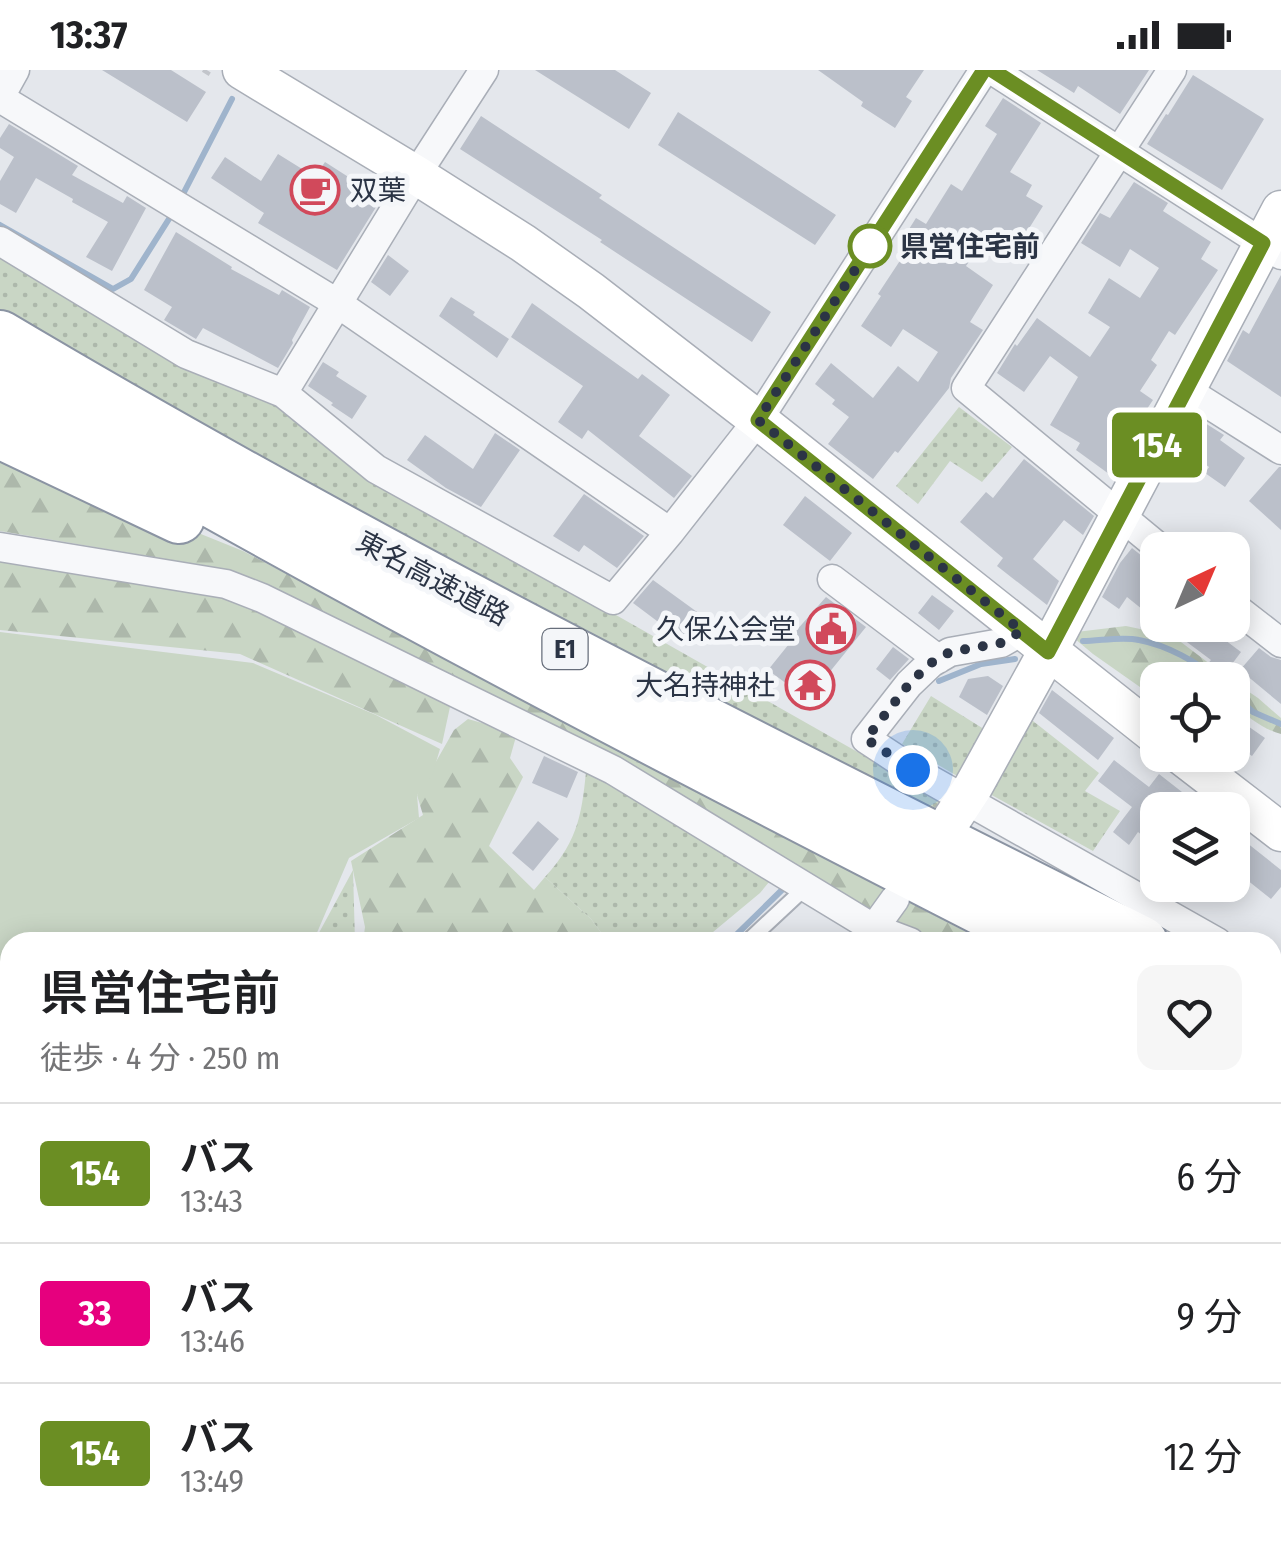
<!DOCTYPE html>
<html lang="ja">
<head>
<meta charset="utf-8">
<style>
  :root { --surface:#fff; --page:#f6f6f6; --text:#202124; --muted:#757577; --line:#e0e0e0 }
  body { margin:0; font-family:"Fira Sans Condensed","Noto Sans JP",sans-serif; background:var(--page); color:var(--text); height:100vh; display:flex; flex-direction:column; font-size:38px; white-space:nowrap }
  * { box-sizing:border-box; margin:0 }
  p { font-size:32px; color:var(--muted) }
  .icon { flex:none; width:55px; height:55px; fill:none; stroke:currentColor; stroke-width:2; stroke-linecap:round; stroke-linejoin:round }
  .map { position:relative; flex:1; overflow:hidden }
  .details { position:absolute; left:0px; top:862px; width:1282px; height:612px; display:flex; flex-direction:column; background:var(--surface); border-radius:30px 30px 0 0; box-shadow:0 5px 25px #0003 }
  .details>* { flex:none }
  .badge { padding:0 20px; border-radius:8px; font-size:35px; line-height:65px }
  .needle { width:65px; rotate:44deg }
  .tools { position:absolute; left:1140px; top:462px; display:grid; gap:20px }
  .tools a { display:grid; place-items:center; width:110px; height:110px; border-radius:20px; background:var(--surface); box-shadow:0 5px 25px #0003; font-size:50px }
  .you { position:absolute; width:50px; height:50px; margin:-25px; border:8px solid #fff; border-radius:50%; background:#1a73e8; box-shadow:0 0 0 15px #1a73e833 }
  .map>.badge { position:absolute; translate:-50% -50%; box-shadow:0 0 0 5px #fff }
  .round { display:grid; place-items:center; flex:none; width:105px; height:105px; border-radius:20px; background:var(--page) }
  .overview { display:flex; align-items:center; justify-content:space-between; height:170px; padding:0 40px }
  h1 { font-size:48px; font-weight:600; line-height:75px }
  ul { padding:0; list-style:none }
  li { display:flex; align-items:center; gap:30px; height:140px; padding:0 40px; border-top:2px solid var(--line) }
  li div { flex:1 }
  li b { display:block; font-size:38px }
  li em { font-style:normal }
  li .badge { min-width:110px; font-weight:700; text-align:center }
  .status { display:flex; justify-content:space-between; align-items:center; height:70px; padding:0 50px; background:var(--surface); direction:ltr }
  .status svg { height:28px; fill:currentColor }
  .map>svg:first-child { display:block }
</style>
</head>
<body>
<div class="status"><b>13:37</b><svg viewBox="0 0 49 12"><path d="M0 12V9h3v3zM5 12V6h3v6zM10 12V3h3v9zM15 12V0h3v12zM26 1h20v11H26zM47 4h2v5h-2z"/></svg></div>
<div class="map">
<svg width="1281" height="1474" viewBox="0 0 1281 1474">
  <defs>
    <pattern id="grass-dots" width="8" height="8" patternUnits="userSpaceOnUse" patternTransform="scale(2.5)"><rect width="8" height="8" fill="#c9d6c5"/><path d="M2 2h.1M6 6h.1" fill="none" stroke="#adb8ab" stroke-width="1.8" stroke-linecap="round"/></pattern>
    <pattern id="forest-firs" width="22" height="20" patternUnits="userSpaceOnUse" patternTransform="scale(2.5)"><rect width="22" height="20" fill="#c9d6c5"/><path d="M5 1l3.5 6h-7zM16 11l3.5 6h-7z" fill="#adb8ab"/></pattern>
  </defs>
  <rect width="100%" height="100%" fill="#e4e7ec"/>
  <path fill="url(#grass-dots)" d="M0,181L278,331L371,406L958,739L949,752L599,581L0,245Z
    M959,337L1012,377L982,412L950,391L918,434L896,416Z
    M931,626L987,661L959,707L902,674Z
    M1028,647L1099,703L1085,721L1120,741L1093,781L988,723Z
    M587,692L774,806L760,823L701,872H682L673,865L663,872H608L591,849L545,807C580,769 582,742 587,692Z
    M353,800L355,872H314Z"/>
  <path fill="url(#forest-firs)" d="M0,383L243,481L985,872H933L453,623L442,674L240,584L0,560V477L226,514L426,607L219,498L0,461Z
    M1126,556L1173,566L1231,610H1203L1197,605L1193,610H1158L1157,629L1093,584L1068,563Z
    M1233,611L1258,628L1281,648V664C1262,659 1247,646 1233,634Z
    M468,649L517,663L510,688L523,707L489,776L534,820L545,807L591,849L608,872H363L365,857L351,791L423,745L417,725L454,660Z
    M1273,1051L1281,1055V1316L1273,1321Z
    M296,1465H1129L1125,1474H289Z"/>
  <path fill="#c9d6c5" d="M0,562L253,593L376,645L440,679L432,706L417,725L419,748L349,788L313,872H10V1077L0,1072Z"/>
  <g fill="none" stroke-linecap="round" stroke-linejoin="round">
    <path stroke="#9fb4cc" stroke-width="6" d="M180,130L232,29
      M0,155L113,219L131,209L174,141
      M1083,571C1100,571 1122,566 1139,570C1166,575 1198,592 1218,610
      M939,611L981,594L1015,589
      M1232,623L1253,642L1281,654
      M729,872L787,815"/>
  </g>
  <path fill="#bbc0ca" d="M102,0H171L206,22L187,52Z
    M535,0H615L651,23L629,59Z
    M818,0H924L906,27L912,31L895,58L861,36L863,32Z
    M1037,0H1149L1120,44L1078,16L1074,23Z
    M1193,5L1264,49L1222,120L1147,74L1166,44L1168,45Z
    M1003,28L1041,53L1010,102L1032,115L1026,126L1043,136L1008,192L981,175L966,196L993,215L970,252L983,260L951,308L949,318L898,383L895,381L873,409L828,374L849,347L832,334L835,330L815,314L831,293L873,328L898,296L918,312L938,282L903,259L891,277L861,256L881,226L878,224L907,180L899,175L916,148L926,154L951,114L962,121L997,64L985,56Z
    M678,42L836,145L815,175L658,75Z
    M481,46L602,125L599,128L771,242L752,272L600,172L602,170L460,79Z
    M9,54L78,96L72,105L123,133L127,126L146,138L112,201L86,187L108,152L72,132L73,129L36,108L16,143L0,134V111L14,87L0,78V68Z
    M278,84L315,107L325,92L350,108L352,104L368,116L372,111L386,121L337,200L258,153L264,143L211,108L225,87L261,111Z
    M1134,112L1168,133L1163,141L1211,172L1201,189L1218,200L1175,265L1169,261L1151,290L1157,295L1140,321L1153,330L1122,376L1126,379L1109,404L1076,380L1080,373L1050,355L1078,307L1050,286L1024,322L997,303L1015,274L1017,276L1037,248L1090,287L1110,257L1088,243L1109,208L1140,228L1159,198L1130,179L1120,197L1081,173L1100,143L1110,148Z
    M176,162L232,197L231,199L279,225L282,220L310,237L292,270L293,273L278,298L203,258L196,269L164,250L172,237L144,220Z
    M388,185L409,201L390,226L371,212Z
    M1281,205V327L1227,291L1243,260L1249,264Z
    M451,227L475,242L473,245L509,269L497,288L439,246Z
    M532,233L638,309L642,304L670,325L639,366L692,406L674,428L588,360L582,369L558,352L583,316L511,267Z
    M323,292L339,302L336,306L367,326L352,349L331,335L333,333L308,316Z
    M1197,348L1224,365L1220,370L1245,388L1225,417L1205,403L1209,397L1181,377Z
    M495,363L520,380L481,437L446,418L407,390L425,365L473,399Z
    M1024,389L1094,446L1083,465L1064,450L1033,489L1059,511L1047,535L997,496L1003,488L960,452L986,422L993,428Z
    M1279,397H1281V460L1249,431Z
    M584,424L644,466L617,498L584,475L579,482L553,466Z
    M805,426L852,463L830,491L783,455Z
    M1132,478L1153,495L1147,503L1158,512V552L1127,527L1119,539L1102,527L1120,493Z
    M653,510L704,547L685,572L633,533Z
    M932,525L954,541L939,560L918,543Z
    M826,527L866,557L824,609L830,613L814,634L768,600L797,564L795,562Z
    M1164,555H1205L1241,582L1220,610H1194L1211,590Z
    M893,577L909,589L890,610L876,599Z
    M1259,578L1271,587L1281,590V634L1240,600Z
    M988,606L1003,616L987,645L959,627L968,609Z
    M1052,620L1114,668L1098,690L1039,643Z
    M1232,645L1265,668L1252,686L1232,672Z
    M544,686L578,702L567,728L532,713Z
    M1114,690L1149,717L1159,704L1182,722L1176,730L1188,740H1158V778L1138,762L1129,775L1113,762L1132,737L1098,711Z
    M538,751L559,769L533,801L512,783Z
    M1232,761L1281,800V817L1271,829L1232,798Z"/>
  <g fill="none" stroke-linecap="round" stroke-linejoin="round">
    <g stroke="#a9aeb7" stroke-width="18">
      <path id="lane" d="M747,872L806,817
        M0,1266L10,1264"/>
    </g>
    <g stroke="#a9aeb7" stroke-width="31">
      <path id="street" d="M992,0L1281,185
        M0,27L15,0
        M0,28L337,233L670,462L758,350L984,0
        M0,171L186,284L283,323L416,105L484,0
        M1186,320L1281,380
        M283,323L376,399L613,530L670,462
        M0,477L226,514L262,528L613,700L873,858L910,872
        M1162,480L966,318L1172,0
        M832,509L938,589
        M1232,535L1281,573
        M1022,561L1001,573L950,582L931,593L909,614L866,669L913,700L1217,872
        M864,872L895,829
        M1272,899L1281,903
        M1272,1033L1281,1038
        M0,1456L16,1474
        M218,1474L241,1465"/>
    </g>
    <g stroke="#a9aeb7" stroke-width="41">
      <path id="secondary" d="M242,0L416,105L523,173L591,221L758,350L1158,667
        M1181,685L1281,762
        M952,749L973,717L1048,581L1281,140"/>
    </g>
    <g stroke="#8b94a3" stroke-width="54">
      <path id="highway" d="M0,266C370,486 757,679 1142,872
        M0,311C341,511 693,692 1045,872
        M0,363L179,448
        M1272,938L1281,943
        M1272,987L1281,991"/>
    </g>
    <path stroke="#c2c5cb" stroke-width="4" stroke-dasharray="8 8" stroke-linecap="butt" d="M203,0L214,7
      M1272,1311L1281,1313
      M1123,1474L1125,1465
      M1235,1474L1237,1465"/>
    <use href="#lane" stroke="#f7f8fa" stroke-width="14"/>
    <use href="#street" stroke="#f7f8fa" stroke-width="28"/>
    <use href="#secondary" stroke="#fff" stroke-width="38"/>
    <use href="#highway" stroke="#fff" stroke-width="50"/>
  </g>
  <g fill="none" stroke-linecap="round" stroke-linejoin="round">
    <g stroke="#fff" stroke-width="22">
      <path id="line" d="M984,0L758,350L1048,582L1263,173L992,0"/>
    </g>
    <use href="#line" stroke="#6b8e23" stroke-width="15"/>
    <path stroke="#2b3445" stroke-width="10" stroke-dasharray="0 18" d="M870,176L877,166L758,350L1022,561L1001,573L950,582L931,593L909,614L866,669L913,700"/>
  </g>
  <defs>
    <g id="cafe-ring" transform="scale(2.5)"><circle r="9.5" fill="#f4f6f9" stroke="#d1495b" stroke-width="1.5"/><path d="M-5.5-4.5H6V0H3Q3 3.5 0 3.5H-2.5Q-5.5 3.5-5.5 0ZM3-3.2v2h1.7v-2ZM-6 4.5H4V6H-6Z" fill="#d1495b"/></g>
    <g id="civic-ring" transform="scale(2.5)"><circle r="9.5" fill="#f4f6f9" stroke="#d1495b" stroke-width="1.5"/><path d="M-.6-6.5H3V-4.5H.6V-3L4-1V1h2V6H-6V1h2V-1L-.6-3ZM-1.2 2.5V6h2.4V2.5Z" fill="#d1495b"/></g>
    <g id="temple-ring" transform="scale(2.5)"><circle r="9.5" fill="#f4f6f9" stroke="#d1495b" stroke-width="1.5"/><path d="M0-6L5-2H3V0L6.5 2.5H4V6H1.5V3h-3V6H-4V2.5H-6.5L-3 0V-2H-5Z" fill="#d1495b"/></g>
  </defs>
  <g fill-rule="evenodd">
    <use href="#cafe-ring" x="315" y="120"/>
    <use href="#civic-ring" x="831" y="559"/>
    <use href="#temple-ring" x="810" y="615"/>
  </g>
  <circle fill="#fff" stroke="#6b8e23" stroke-width="5" cx="870" cy="176" r="20"/>
  <g text-anchor="middle" stroke-width="10" stroke-linejoin="round" paint-order="stroke">
    <rect fill="#f4f6f9" stroke="#676e7b" stroke-width="2.5" x="542.5" y="559" width="45" height="40" rx="8"/>
    <g font-size="25" font-weight="bold" fill="#2b3445">
      <text x="565" y="588">E1</text>
    </g>
    <g font-size="28" fill="#2b3445" stroke="#f4f6f9" text-anchor="end">
      <text x="350" y="130" text-anchor="start">双葉</text>
      <text x="796" y="569">久保公会堂</text>
      <text x="775" y="625">大名持神社</text>
    </g>
    <g font-size="28" font-weight="bold" fill="#2b3445" stroke="#f4f6f9" text-anchor="start">
      <text x="900" y="186">県営住宅前</text>
    </g>
    <g font-size="28" fill="#2b3445" stroke="#f4f6f9">
      <text transform="translate(433 508) rotate(28)" y="10">東名高速道路</text>
    </g>
  </g>
</svg>
<div class="tools">
<a><svg class="needle" viewBox="-14 -14 28 28"><path d="M0-13l5 13h-10z" fill="#e53935"/><path d="M0 13l5-13h-10z" fill="#757577"/></svg></a>
<a><svg class="icon" aria-label="locate" viewBox="0 0 24 24"><circle cx="12" cy="12" r="6"/><path d="M12 2v4M12 18v4M2 12h4M18 12h4"/></svg></a>
<a><svg class="icon" aria-label="layers" viewBox="0 0 24 24"><path d="M12 4l9 5-9 5-9-5zM3 14l9 5 9-5"/></svg></a>
</div>
<div class="you" style="left:913px;top:700px"></div>
<b class="badge" style="left:1157px;top:375px;background:#6b8e23;color:#fff">154</b>
<section class="details">
<div class="overview"><div><h1>県営住宅前</h1><p>徒歩 · 4 分 · 250 m</p></div><a class="round"><svg class="icon" aria-label="heart" viewBox="0 0 24 24"><path d="M12 20l-8-8c-3-5 5-10 8-4 3-6 11-1 8 4z"/></svg></a></div>
<ul>
<li><span class="badge" style="background:#6b8e23;color:#fff">154</span><div><b>バス</b><p>13:43</p></div><em>6 分</em></li>
<li><span class="badge" style="background:#e6007e;color:#fff">33</span><div><b>バス</b><p>13:46</p></div><em>9 分</em></li>
<li><span class="badge" style="background:#6b8e23;color:#fff">154</span><div><b>バス</b><p>13:49</p></div><em>12 分</em></li>
</ul>
</section>
</div>
</body>
</html>
